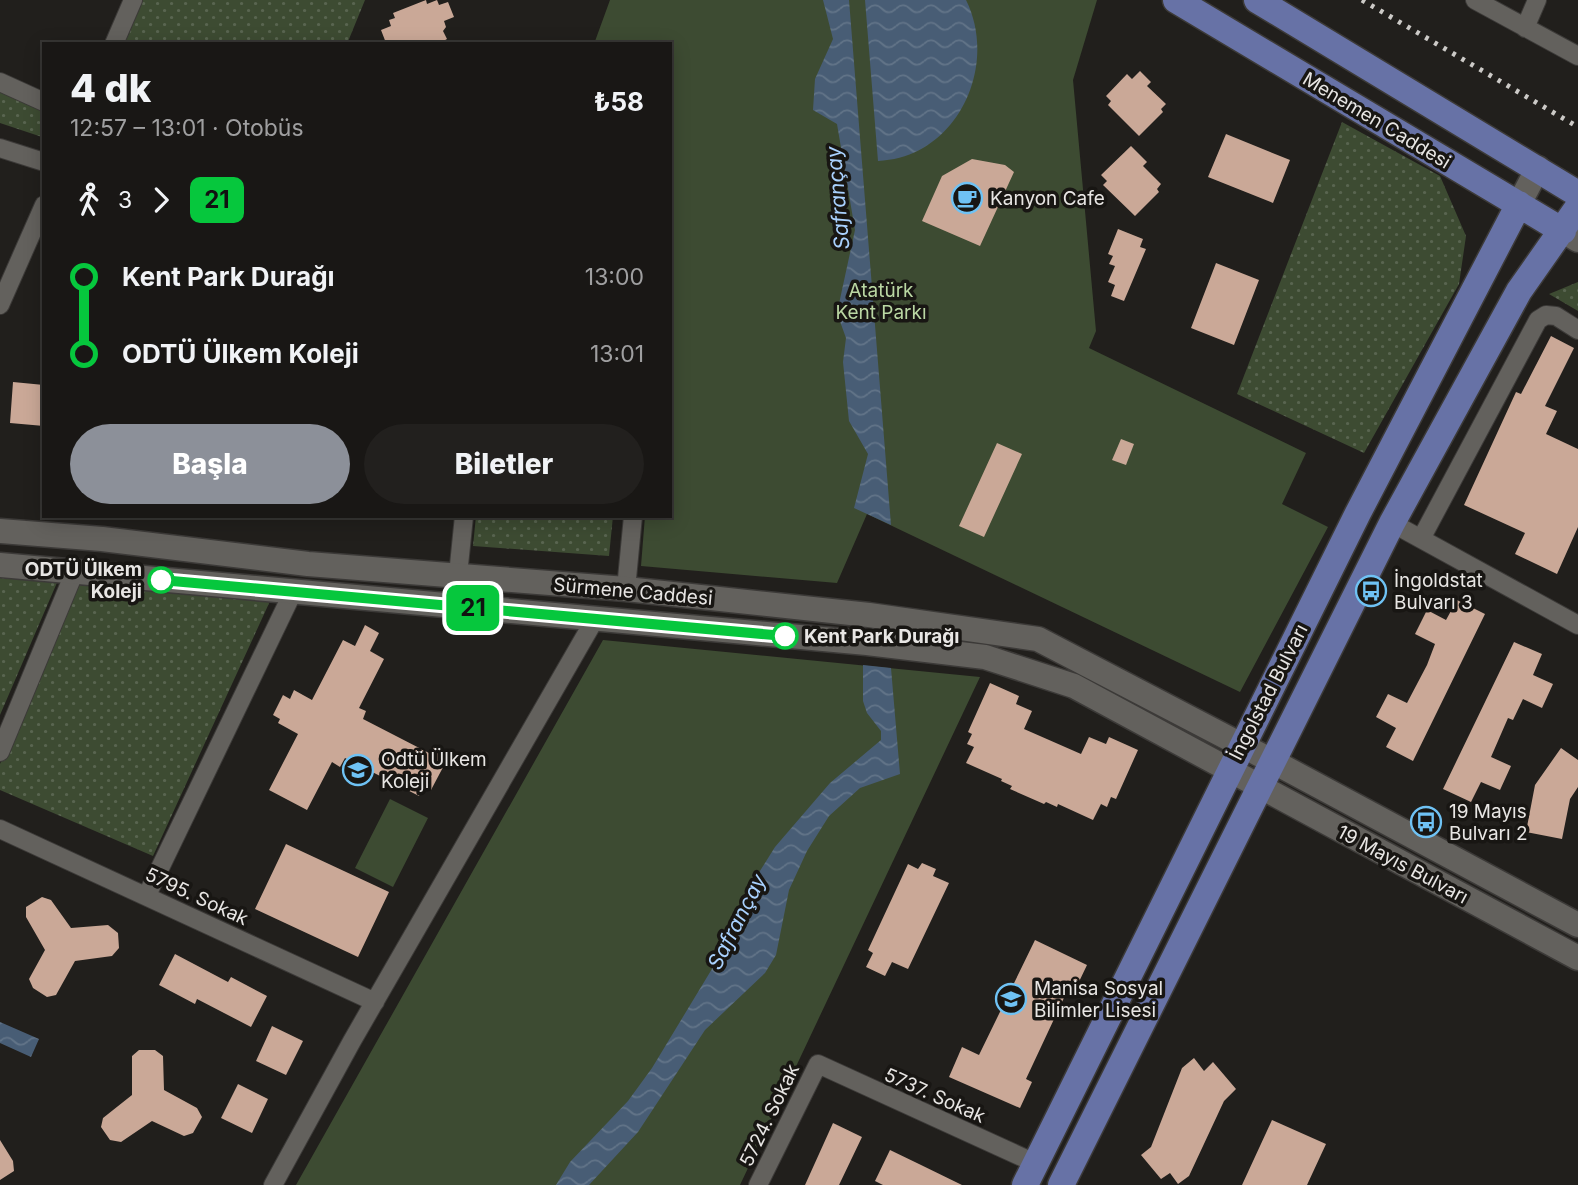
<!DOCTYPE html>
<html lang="tr">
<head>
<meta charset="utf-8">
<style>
  :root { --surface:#191715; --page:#22201e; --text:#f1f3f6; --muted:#9f9fa0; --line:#373634; --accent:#8c9099 }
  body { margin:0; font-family:Inter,sans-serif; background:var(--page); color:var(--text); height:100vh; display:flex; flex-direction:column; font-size:26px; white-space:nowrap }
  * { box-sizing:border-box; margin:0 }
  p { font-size:23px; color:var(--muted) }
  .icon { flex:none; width:38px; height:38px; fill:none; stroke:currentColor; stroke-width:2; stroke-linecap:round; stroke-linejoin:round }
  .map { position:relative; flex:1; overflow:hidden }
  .details { position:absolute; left:42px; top:42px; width:630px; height:476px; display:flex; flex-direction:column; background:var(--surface); border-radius:0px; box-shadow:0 4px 18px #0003,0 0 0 2px var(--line) }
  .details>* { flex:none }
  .badge { padding:0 14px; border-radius:10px; font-size:24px; line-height:46px }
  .map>.badge { position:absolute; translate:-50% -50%; box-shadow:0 0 0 4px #fff }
  .legs { display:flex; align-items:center; gap:10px; height:77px; padding:0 28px; font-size:23px }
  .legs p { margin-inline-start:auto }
  .overview { display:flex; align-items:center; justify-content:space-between; height:119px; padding:0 28px }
  h1 { font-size:38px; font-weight:800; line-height:52px }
  .button { display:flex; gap:14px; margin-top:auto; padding:14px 28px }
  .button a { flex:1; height:80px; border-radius:42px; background:var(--accent); color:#fff; font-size:28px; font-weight:800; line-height:80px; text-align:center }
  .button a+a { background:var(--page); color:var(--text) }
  ul { padding:0 28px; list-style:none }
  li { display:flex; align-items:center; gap:24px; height:77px; font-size:26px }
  li i { display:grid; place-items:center; width:10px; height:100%; margin:0 9px; background:currentColor }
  li i::after { content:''; width:18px; height:18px; margin:-9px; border:5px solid; border-radius:50%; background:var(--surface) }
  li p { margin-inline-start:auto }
  li:first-child i { background:linear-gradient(#0000 50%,currentColor 0) }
  li:last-child i { background:linear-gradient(currentColor 50%,#0000 0) }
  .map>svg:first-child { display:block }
</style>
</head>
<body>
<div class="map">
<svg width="1578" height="1185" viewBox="0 0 1578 1185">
  <defs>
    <pattern id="grass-dots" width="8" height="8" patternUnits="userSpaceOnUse" patternTransform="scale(1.75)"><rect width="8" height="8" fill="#3d4b32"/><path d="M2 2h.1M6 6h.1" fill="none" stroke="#596550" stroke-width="1.8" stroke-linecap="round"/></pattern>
    <pattern id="water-waves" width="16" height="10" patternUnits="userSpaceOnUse" patternTransform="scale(1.75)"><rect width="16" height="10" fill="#485d75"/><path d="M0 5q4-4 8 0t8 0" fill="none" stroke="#627488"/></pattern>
  </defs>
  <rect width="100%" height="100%" fill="#211f1c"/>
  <path fill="url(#grass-dots)" d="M139,0H365L347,44H120Z
    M0,89L44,109L42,137L0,123Z
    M1342,122L1440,176L1466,236L1459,284L1364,453L1237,394Z
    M1578,282V311L1549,294Z
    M476,516H613L609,556L473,546Z
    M0,573L59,578L0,715Z
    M75,585L271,599L153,856L0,790V764Z"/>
  <path fill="#3d4b32" d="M610,0H1097L1073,80L1096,331L1089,348L1306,453L1282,504L1328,527L1240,692L867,514L837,583L641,566L645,516H670V44H594Z
    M603,640L980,677L740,1185H296Z
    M390,799L428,818L393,887L355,868Z"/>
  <path fill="url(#water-waves)" d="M823,0H849L891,525L854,508L868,454L849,421L843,362L846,338L837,313L855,230L837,124L813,110L815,79L833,39Z
    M865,0H966C999,66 957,158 878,161Z
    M863,665L891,668L900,774L860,788L829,816L807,851L789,890L776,955L765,973L705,1030L638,1132L589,1185H556L570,1162L628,1101L652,1068L718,959L753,882L775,847L830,783L881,740V731L867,713L863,701Z
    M0,1022L39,1039L31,1057L0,1043Z"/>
  <path fill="#caa897" d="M426,0L427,4L437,0L439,5L448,2L454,17L444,21L446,27L443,31L447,39L438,44H395L393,40L386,43L381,30L391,26L389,20L395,18L393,13Z
    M1140,71L1151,82L1147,86L1166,104L1161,109L1163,112L1139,136L1108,105L1111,101L1106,96L1127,74L1132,79Z
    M1226,134L1290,160L1273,203L1208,177Z
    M1131,146L1147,162L1143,166L1161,184L1157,189L1159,192L1135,216L1103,185L1107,181L1101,175Z
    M972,159L1005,165L1014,172L980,246L922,221L942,176Z
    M1118,229L1143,239L1140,247L1146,249L1124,301L1111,296L1115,285L1108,282L1115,266L1109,264L1113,256L1108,254Z
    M1216,263L1259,280L1234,345L1191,328Z
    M1551,336L1574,348L1545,406L1557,411L1546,434L1578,449V527L1557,574L1515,554L1525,533L1464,505L1516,392L1521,394Z
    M13,382L44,385V426L10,423Z
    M1121,439L1134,444L1126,465L1112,460Z
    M997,443L1022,454L984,537L959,526Z
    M1457,600L1485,614L1413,761L1386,747L1396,728L1376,717L1388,694L1407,703L1427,665L1435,644L1415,634L1427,610L1446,620Z
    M365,625L379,633L370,651L384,659L359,708L366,711L363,719L429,753L432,747L449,756L431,790L423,787L419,796L345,758L340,767L332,762L307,810L269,790L298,734L278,723L280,719L273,715L283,695L290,699L294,690L312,700L343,640L355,646Z
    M1514,642L1542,654L1533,675L1553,684L1542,708L1523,699L1513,720L1508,718L1491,757L1511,766L1500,790L1481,782L1471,802L1443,789Z
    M990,683L1019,696L1016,704L1032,711L1024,729L1081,754L1089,737L1106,744L1109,737L1138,750L1116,799L1111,797L1107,807L1101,804L1093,820L1058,804L1057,807L1046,802L1044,804L1010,789L1012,786L1001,781L1002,779L966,763L974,747L967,744L972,734L968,732Z
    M1561,748L1578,760V787L1570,799L1562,839L1526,832L1535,785Z
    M286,844L389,892L358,957L255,909Z
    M922,863L936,869L933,876L949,883L908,969L892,962L885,976L866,967L873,953L868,950L908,864L918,869Z
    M42,897L51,900L71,928L108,925L118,933L119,948L112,956L75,961L56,995L47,997L33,988L29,979L45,950L26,917V907Z
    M1035,940L1087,965L1076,988L1070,985L1026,1079L1032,1082L1020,1108L949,1077L962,1047L979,1055Z
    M175,954L228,982L231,977L267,996L251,1027L197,999L195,1004L159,985Z
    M272,1026L303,1041L286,1075L256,1061Z
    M139,1050H155L163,1056L164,1090L197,1108L202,1117L193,1133L184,1136L152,1121L121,1142L110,1140L101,1127L103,1118L132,1095V1056Z
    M1194,1058L1204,1071L1213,1062L1236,1089L1224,1101L1189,1176L1178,1184L1170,1173L1161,1179L1141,1155L1151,1147L1182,1068Z
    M238,1084L268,1099L252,1133L221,1118Z
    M1272,1120L1326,1144L1307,1185H1242Z
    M833,1123L862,1137L839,1185H805Z
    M0,1140L13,1161L14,1171L0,1180Z
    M890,1150L919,1164L962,1185H883L875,1181Z"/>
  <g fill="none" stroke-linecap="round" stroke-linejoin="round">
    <g stroke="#3c3a38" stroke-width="20">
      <path id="street" d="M1475,0L1578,56
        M1525,28L1537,0
        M114,44L133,0
        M0,82L44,102
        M0,148L44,162
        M0,305L44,205
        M1392,523L1578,625
        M1422,537L1538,320L1546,315L1556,316L1578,330
        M458,575L464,516
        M626,589L633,516
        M0,752L75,571
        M0,829L375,1002
        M147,895L293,592
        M273,1185L352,1041L595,619
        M758,1185L818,1064L1035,1163"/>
    </g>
    <g stroke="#3c3a38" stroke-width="27">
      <path id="secondary" d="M1519,204L1538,168
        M1563,231L1578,240
        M0,531L102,539L308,564L626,589L869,615L1038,639L1272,761L1578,925
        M0,565L867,643L985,657L1074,686L1578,958"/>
    </g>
    <g stroke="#3c3a38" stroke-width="29">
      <path id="primary" d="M1176,0L1563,231
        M1257,0L1578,194
        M1025,1185L1358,513L1519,204
        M1061,1185L1392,523L1519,291L1578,207"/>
    </g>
    <use href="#street" stroke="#63615d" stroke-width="18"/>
    <use href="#secondary" stroke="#63615d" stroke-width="24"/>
    <use href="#primary" stroke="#6772a6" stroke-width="26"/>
    <path stroke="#cccac7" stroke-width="5" stroke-dasharray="3.5 7" stroke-linecap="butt" d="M1362,0L1578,127"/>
  </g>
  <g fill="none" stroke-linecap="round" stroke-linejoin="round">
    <g stroke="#fff" stroke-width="16">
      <path id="line-1" d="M161,580L785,636"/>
    </g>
    <use href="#line-1" stroke="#06c73d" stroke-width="10"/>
  </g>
  <defs>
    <g id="cafe-ring" transform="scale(1.575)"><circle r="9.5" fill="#181613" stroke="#6fc2f4" stroke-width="1.5"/><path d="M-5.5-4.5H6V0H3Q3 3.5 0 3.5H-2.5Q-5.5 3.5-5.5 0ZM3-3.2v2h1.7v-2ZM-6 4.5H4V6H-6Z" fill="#6fc2f4"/></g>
    <g id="bus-ring" transform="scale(1.575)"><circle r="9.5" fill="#181613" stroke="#6fc2f4" stroke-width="1.5"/><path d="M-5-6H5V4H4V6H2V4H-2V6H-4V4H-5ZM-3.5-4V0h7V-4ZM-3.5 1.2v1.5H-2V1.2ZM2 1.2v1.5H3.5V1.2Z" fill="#6fc2f4"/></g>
    <g id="university-ring" transform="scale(1.575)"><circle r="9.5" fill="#181613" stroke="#6fc2f4" stroke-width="1.5"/><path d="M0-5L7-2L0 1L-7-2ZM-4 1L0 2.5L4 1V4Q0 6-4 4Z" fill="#6fc2f4"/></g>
    <g id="school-ring" transform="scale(1.575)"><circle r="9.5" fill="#181613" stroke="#6fc2f4" stroke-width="1.5"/><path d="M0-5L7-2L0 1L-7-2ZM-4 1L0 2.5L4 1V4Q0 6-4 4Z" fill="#6fc2f4"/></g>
  </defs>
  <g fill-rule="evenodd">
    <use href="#cafe-ring" x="967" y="198"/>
    <use href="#bus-ring" x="1371" y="591"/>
    <use href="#university-ring" x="358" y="770"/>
    <use href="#bus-ring" x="1426" y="822"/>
    <use href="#school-ring" x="1011" y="999"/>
  </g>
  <g fill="#fff" stroke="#06c73d" stroke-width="3.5">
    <circle cx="161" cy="580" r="12"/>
    <circle cx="785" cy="636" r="12"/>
  </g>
  <g text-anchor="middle" stroke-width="7" stroke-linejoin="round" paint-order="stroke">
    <g font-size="19" fill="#e8e6e4" stroke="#181613">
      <text transform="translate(1377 120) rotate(31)" y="7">Menemen Caddesi</text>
      <text transform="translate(633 591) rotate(5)" y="7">Sürmene Caddesi</text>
      <text transform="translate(1268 692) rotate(-63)" y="7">İngolstad Bulvarı</text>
      <text transform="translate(1403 864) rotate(28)" y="7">19 Mayıs Bulvarı</text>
      <text transform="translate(197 896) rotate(25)" y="7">5795. Sokak</text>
      <text transform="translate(935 1095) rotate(24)" y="7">5737. Sokak</text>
      <text transform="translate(769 1115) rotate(-64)" y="7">5724. Sokak</text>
    </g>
    <g font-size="19" fill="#e8e6e4" stroke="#181613" text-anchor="start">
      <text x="990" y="205">Kanyon Cafe</text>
      <text x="1394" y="587">İngoldstat<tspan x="1394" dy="22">Bulvarı 3</tspan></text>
      <text x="381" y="766">Odtü Ülkem<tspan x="381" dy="22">Koleji</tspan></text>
      <text x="1449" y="818">19 Mayıs<tspan x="1449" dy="22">Bulvarı 2</tspan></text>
      <text x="1034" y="995">Manisa Sosyal<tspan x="1034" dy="22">Bilimler Lisesi</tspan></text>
    </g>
    <g font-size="19" fill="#bad7a3" stroke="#181613">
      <text x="881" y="297">Atatürk<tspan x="881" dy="22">Kent Parkı</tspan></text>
    </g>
    <g font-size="19" font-weight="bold" fill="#e8e6e4" stroke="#181613" text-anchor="end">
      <text x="142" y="576">ODTÜ Ülkem<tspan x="142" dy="22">Koleji</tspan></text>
      <text x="804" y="643" text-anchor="start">Kent Park Durağı</text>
    </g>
    <g font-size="21" font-style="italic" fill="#a9d1fe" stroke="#181613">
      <text transform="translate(838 198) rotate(-95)" y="7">Safrançay</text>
      <text transform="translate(737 922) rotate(-63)" y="7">Safrançay</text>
    </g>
  </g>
</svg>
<b class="badge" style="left:473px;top:608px;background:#06c73d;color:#111">21</b>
<section class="details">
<div class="overview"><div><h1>4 dk</h1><p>12:57 – 13:01 · Otobüs</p></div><b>₺58</b></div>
<div class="legs"><svg class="icon" aria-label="walk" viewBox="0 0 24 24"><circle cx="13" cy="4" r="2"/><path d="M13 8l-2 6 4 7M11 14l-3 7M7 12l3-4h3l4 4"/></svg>3<svg class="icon" aria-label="forward" viewBox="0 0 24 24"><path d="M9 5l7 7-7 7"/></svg><b class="badge" style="background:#06c73d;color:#111">21</b></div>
<ul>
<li><i style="color:#06c73d"></i><b>Kent Park Durağı</b><p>13:00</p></li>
<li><i style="color:#06c73d"></i><b>ODTÜ Ülkem Koleji</b><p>13:01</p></li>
</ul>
<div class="button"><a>Başla</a><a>Biletler</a></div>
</section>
</div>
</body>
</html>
